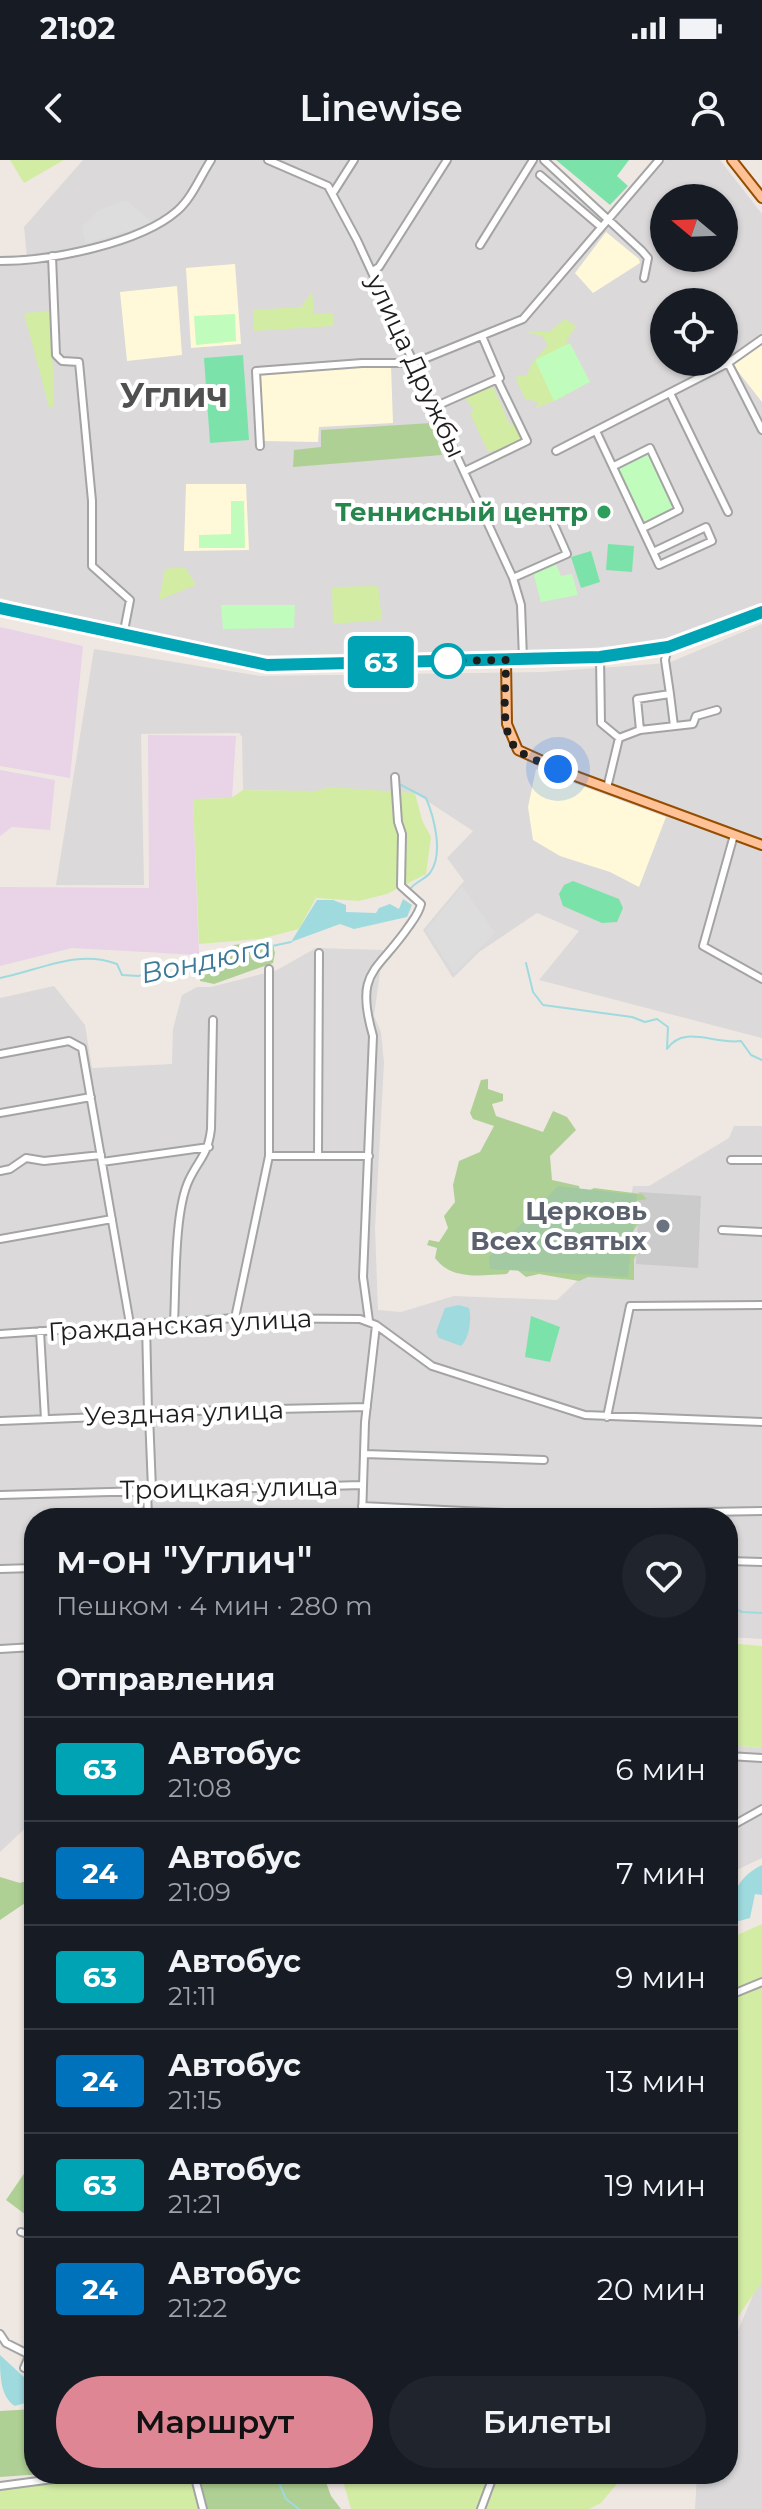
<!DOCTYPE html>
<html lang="ru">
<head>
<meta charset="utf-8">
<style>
  :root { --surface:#171b24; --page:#20242c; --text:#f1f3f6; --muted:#9ea1a6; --line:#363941; --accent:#df8695 }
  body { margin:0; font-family:Montserrat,sans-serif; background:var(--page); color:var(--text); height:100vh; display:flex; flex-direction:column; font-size:30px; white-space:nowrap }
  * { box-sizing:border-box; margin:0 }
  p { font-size:26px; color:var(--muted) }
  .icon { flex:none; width:44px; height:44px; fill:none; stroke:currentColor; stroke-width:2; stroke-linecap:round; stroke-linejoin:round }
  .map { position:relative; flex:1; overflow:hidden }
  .sheet { position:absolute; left:24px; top:1348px; width:714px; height:976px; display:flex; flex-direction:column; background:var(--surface); border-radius:32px; box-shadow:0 2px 6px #0004 }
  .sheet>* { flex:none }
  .badge { padding:0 16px; border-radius:6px; font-size:28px; line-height:52px }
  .needle { width:52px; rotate:289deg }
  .tools { position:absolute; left:650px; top:24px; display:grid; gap:16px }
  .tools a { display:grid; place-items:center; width:88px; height:88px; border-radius:50%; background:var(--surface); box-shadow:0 2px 6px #0004; font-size:40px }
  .you { position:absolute; width:40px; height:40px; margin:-20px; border:6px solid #fff; border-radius:50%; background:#1a73e8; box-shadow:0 0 0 12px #1a73e833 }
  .map>.badge { position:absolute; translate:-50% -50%; box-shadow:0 0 0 4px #fff }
  h2 { padding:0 32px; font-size:30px; line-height:72px }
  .round { display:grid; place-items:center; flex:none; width:84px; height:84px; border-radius:42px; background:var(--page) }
  .overview { display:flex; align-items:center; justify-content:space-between; height:136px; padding:0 32px }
  h1 { font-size:38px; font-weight:600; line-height:60px }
  .cta { display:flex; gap:16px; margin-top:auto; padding:16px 32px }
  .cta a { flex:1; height:92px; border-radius:48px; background:var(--accent); color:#111; font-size:32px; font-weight:600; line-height:92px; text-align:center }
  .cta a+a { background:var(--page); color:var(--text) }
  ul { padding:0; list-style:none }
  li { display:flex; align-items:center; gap:24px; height:104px; padding:0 32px; border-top:2px solid var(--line) }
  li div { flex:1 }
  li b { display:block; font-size:30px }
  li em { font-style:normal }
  li .badge { min-width:88px; font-weight:700; text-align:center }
  .status { display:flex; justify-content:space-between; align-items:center; height:56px; padding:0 40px; background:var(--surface); direction:ltr }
  .status svg { height:22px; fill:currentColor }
  header { display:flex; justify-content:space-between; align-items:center; height:104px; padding:0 32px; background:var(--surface); font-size:36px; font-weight:600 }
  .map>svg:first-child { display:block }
</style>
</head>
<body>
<div class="status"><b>21:02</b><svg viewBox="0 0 49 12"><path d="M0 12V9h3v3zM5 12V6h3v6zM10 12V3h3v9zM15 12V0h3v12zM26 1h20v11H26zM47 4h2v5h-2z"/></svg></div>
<header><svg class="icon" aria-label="back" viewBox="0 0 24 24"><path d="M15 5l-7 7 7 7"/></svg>Linewise<svg class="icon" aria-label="person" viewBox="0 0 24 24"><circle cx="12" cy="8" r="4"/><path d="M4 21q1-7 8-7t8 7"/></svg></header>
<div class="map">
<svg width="762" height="2349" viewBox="0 0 762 2349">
  <rect width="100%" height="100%" fill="#efe8e2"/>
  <path fill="#dbd9da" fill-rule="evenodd" d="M83,0H538L608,64L665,0H720L762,54V443L662,482L566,490L278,495H235L187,486L0,438V104L27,97L24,67ZM664,38H724V98H664ZM664,142H724V202H664Z
    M762,464V878L539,820L579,771L537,753L479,792L453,818L423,770L464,721L447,698L473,671L415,633L243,630L242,577L239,573L141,574L144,725H56L94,489L260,516L543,512L668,503Z
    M316,788L383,790L374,856L381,872L384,903L375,1068L378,1150L401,1152L454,1136L557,1140L624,1076L633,1026H649L729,978L734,966H762V1479L728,1477V1358H34V1660L0,1692V838L54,826L85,865L92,908L172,904L173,869L182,835L197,827H211L277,810Z
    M728,1585L762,1588V1698L728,1714Z
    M762,2114V2349H695L697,2314H728V2194Z"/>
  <path fill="#e8d3e7" d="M0,467L83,486L70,618L0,606Z
    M148,575L236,576L232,638L193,639L199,795L72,788L0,806V727L149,728Z
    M0,610L55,620L50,670L12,667L0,676Z"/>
  <path fill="#fff9da" d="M606,72L639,99L640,103L593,133L575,113Z
    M235,104L241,184L191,188L186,108Z
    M177,126L182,195L127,201L120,132Z
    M762,185V242L733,205Z
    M351,206H391L393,263L319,267L318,282L263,281L260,215Z
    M186,324H246L249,390L184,391Z
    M536,609L666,657L639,727L610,712L560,696L533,680L528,647Z"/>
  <path fill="#cbcbcb" d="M639,1032L701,1036L698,1108L636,1104Z"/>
  <path fill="#d3eca4" d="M10,0H64L24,23Z
    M312,132L314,154L333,153V166L254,171L253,150L301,147Z
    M51,151L54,247H49L24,153Z
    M565,159L576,166L567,180L564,237L536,248L538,242L525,239L515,217L527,215L532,203L548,185L542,176L527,172H549Z
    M488,227H493L510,265L516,263L523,279L496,294L494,290L488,292L470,253L474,250L464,237Z
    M185,407L196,425L159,440L165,409Z
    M378,426L382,460L333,464L332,427Z
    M329,627L415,633L422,660L431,677L426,714L387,734L359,741L316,738L299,769L260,779L199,784L193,639L231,638L243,630L315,631Z
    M728,1483L762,1486V1588L728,1585Z
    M762,1764V2122L728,2171V1779Z
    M91,2314H194L203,2349H0V2326Z
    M341,2314H625L601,2343L589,2349H351Z"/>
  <path fill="#afd094" d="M431,263L442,295L293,307L294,290L321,287V270Z
    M272,781L275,793L273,803L214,824L200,821L199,814L233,785Z
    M488,919V929L503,934V941L492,944L496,956L543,972L553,951L567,957L576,970L550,996L552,1020L579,1026L581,1035L594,1028L642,1034L647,1039L626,1043L638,1064L632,1073L639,1090L634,1099V1120L588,1117L579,1121L539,1114L526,1117L515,1108L496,1104L510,1110L507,1114C481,1115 452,1121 435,1098L437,1088L427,1085L429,1080L439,1082L448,1068L444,1056L455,1042L453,1025L459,1001L480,992L494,966L473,959L470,953L481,920Z
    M0,1717L20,1723L34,1718V1737L0,1760Z
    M34,1999V2061L6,2040Z
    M34,2249V2314H42L0,2317V2251Z
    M200,2314H323L331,2336L341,2349H206Z"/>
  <path fill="#a2c9a1" d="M558,1026L637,1035L628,1117L490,1109L489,1097Z"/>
  <path fill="#c0fcbb" d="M235,154L236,181L196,185L194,156Z
    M570,183L590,222L554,241L535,200Z
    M649,291L676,348L645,363L618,307Z
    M231,341H244L245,388H199V375L231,374Z
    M555,402L561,416L572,414L578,435L541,442L533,412Z
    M221,445H295L294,468L223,469Z"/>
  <path fill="#7be3aa" d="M556,0H629L617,16L628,26L610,45Z
    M243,195L249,280L210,283L204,198Z
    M608,384L634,386L632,412L606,410Z
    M591,391L600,422L581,428L571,397Z
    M573,721L619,739L623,748L617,762L602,763L563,746L559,734L564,725Z
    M531,1156L560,1167L550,1202L525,1197Z"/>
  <path fill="#ddd" d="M126,40L153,63L85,84L82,67L99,50Z
    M462,726L495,773L454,814L426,770Z"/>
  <path fill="#9fdadf" d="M403,739L412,745L407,757L354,769L340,764L291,782L317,740H333L346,745V752L376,753L379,748L390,744L399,749Z
    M459,1145L469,1148C472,1159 469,1179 461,1186L439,1178L436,1172L445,1148Z
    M762,1705V1735L755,1734L750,1758L728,1764C728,1739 738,1716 762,1705Z
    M0,2195L25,2218L32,2233L25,2243L15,2246C0,2237 0,2214 0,2195Z"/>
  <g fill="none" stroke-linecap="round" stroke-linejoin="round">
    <path stroke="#9fdadf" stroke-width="2" d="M401,625L426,638C434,657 444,694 430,713C425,719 416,722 411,728
      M526,803L533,832L543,845L632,857L645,862L657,859L668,867L667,889C684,864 715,885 741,881L751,895L762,900
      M0,818C41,810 77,789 117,804L122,815L139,816L160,803L183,805L291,782
      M728,1445L742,1452L762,1453
      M275,2314L286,2339L299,2349"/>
    <g stroke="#a4a4a4" stroke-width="10">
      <path id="minor" d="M268,0L328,26L357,80L513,418L521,445L523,499
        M544,0L642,91L648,98L644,118
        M540,15L600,66
        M333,33L354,0
        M480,85L533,0
        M52,96L56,195L62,201L79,202L92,341V406L130,440L123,476
        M0,101C49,101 139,84 177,51C192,38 200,17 211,0
        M372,111L379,107L447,0
        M728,203L762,270
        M670,233L728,352
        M434,247L500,218L482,176
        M596,271L653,392L706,367L712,381L659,405L653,392
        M260,286L256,211L362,203H414L523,159L659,0
        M556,291L728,203L762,179
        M614,306L650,288L679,350L643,368
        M465,311L527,281L497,219
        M513,418L567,394L547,349
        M600,497L601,563L619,578L607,628
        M670,534L674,566
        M640,570L637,539L670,534L665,500L668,487
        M619,578L640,570L693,564L696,556L717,550
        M734,675L703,786L762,819
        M0,894L69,881L82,888L130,1164
        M0,953L91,937
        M318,995L319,793
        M269,996H369
        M731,1000H762
        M102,1002L209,987
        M0,1011L10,1009L26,998L44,1001L101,995
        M722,1070L762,1072
        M0,1079L112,1059
        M235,1158L269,996V809
        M369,1161L363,1117L373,876C354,810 377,813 409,766C414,759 419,753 421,744L401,726L402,674L398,662L395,617
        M146,1163L148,1252
        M174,1163C176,1126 174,1051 189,1020C199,999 208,995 211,969L213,860
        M40,1171L45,1259
        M0,1174L235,1158L360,1159L376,1165L432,1206L585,1255L762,1262
        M149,1255L152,1329
        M607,1257L630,1146L762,1145
        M0,1261L149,1255L148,1252L367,1247
        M364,1294L544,1300
        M147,1330L148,1358
        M0,1335L362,1325
        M362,1346L546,1355
        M596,1354L762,1351
        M362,1358L365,1262L376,1165
        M728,1401L762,1402
        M0,1409L34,1408
        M0,1489L34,1487
        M728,1596L762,1598
        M728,1668L762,1649
        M728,1836L762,1822
        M21,2072L34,2076
        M0,2174L6,2183L28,2194
        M24,2208L34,2185
        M194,2314L203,2349
        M0,2326L91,2314
        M481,2349L494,2314"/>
    </g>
    <g stroke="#954d00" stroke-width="12">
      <path id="major" d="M732,0L762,38
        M0,448L267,505L600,497L668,487L762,452
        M506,500L507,564L518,590L578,617L762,685"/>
    </g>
    <use href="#minor" stroke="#fff" stroke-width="6"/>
    <use href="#major" stroke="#ffc296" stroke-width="8"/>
  </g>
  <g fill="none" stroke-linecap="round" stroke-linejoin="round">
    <g stroke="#fff" stroke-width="18">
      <path id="line" d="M0,448L267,505L600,497L668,487L762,452"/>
    </g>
    <use href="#line" stroke="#00a3b4" stroke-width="12"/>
    <path stroke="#1d1d1d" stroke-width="8" stroke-dasharray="0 14.4" d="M448,501L506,500C507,523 498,572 517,589C528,599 545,603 558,609"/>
  </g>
  <circle fill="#2e9e5b" stroke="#fff" stroke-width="3" cx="604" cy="352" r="8"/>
  <circle fill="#fff" stroke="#00a3b4" stroke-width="4" cx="448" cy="501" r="16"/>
  <circle fill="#6b7280" stroke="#fff" stroke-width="3" cx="663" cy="1066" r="8"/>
  <g text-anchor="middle" stroke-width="8" stroke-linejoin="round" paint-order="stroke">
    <g font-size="26" fill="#1d1d1d" stroke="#fff">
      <text transform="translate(416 206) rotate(65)" y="9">улица Дружбы</text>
      <text transform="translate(180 1165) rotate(-3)" y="9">Гражданская улица</text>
      <text transform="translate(184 1253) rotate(-2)" y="9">Уездная улица</text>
      <text transform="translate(229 1328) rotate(-1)" y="9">Троицкая улица</text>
    </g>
    <g font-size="26" font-weight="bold" fill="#27864d" stroke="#fff" text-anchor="end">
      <text x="588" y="361">Теннисный центр</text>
    </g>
    <g font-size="26" font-weight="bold" fill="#5b616d" stroke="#fff" text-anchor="end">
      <text x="647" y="1060">Церковь<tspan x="647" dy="30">Всех Святых</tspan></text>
    </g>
    <g font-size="28" font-style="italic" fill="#3c7999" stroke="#fff">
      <text transform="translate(206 800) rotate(-12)" y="10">Вондюга</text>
    </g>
    <g font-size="34" font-weight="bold" fill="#505050" stroke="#fff">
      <text x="174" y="247">Углич</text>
    </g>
  </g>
</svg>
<div class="tools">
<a><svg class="needle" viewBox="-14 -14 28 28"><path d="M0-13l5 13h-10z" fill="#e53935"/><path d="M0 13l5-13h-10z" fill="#9ea1a6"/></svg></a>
<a><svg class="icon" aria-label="locate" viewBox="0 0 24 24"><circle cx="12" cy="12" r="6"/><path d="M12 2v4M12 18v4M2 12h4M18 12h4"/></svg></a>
</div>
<div class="you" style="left:558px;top:609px"></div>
<b class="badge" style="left:381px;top:502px;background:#00a3b4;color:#fff">63</b>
<section class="sheet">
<div class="overview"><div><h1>м-он &quot;Углич&quot;</h1><p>Пешком · 4 мин · 280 m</p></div><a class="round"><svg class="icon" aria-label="heart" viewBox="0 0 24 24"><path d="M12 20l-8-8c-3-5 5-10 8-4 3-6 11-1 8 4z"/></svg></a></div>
<h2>Отправления</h2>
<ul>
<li><span class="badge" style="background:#00a3b4;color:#fff">63</span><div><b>Автобус</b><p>21:08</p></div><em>6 мин</em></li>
<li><span class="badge" style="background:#0072bc;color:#fff">24</span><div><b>Автобус</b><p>21:09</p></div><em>7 мин</em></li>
<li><span class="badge" style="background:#00a3b4;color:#fff">63</span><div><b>Автобус</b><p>21:11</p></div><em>9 мин</em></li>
<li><span class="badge" style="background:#0072bc;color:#fff">24</span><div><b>Автобус</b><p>21:15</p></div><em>13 мин</em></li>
<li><span class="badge" style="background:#00a3b4;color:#fff">63</span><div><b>Автобус</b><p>21:21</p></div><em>19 мин</em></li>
<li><span class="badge" style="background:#0072bc;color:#fff">24</span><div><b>Автобус</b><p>21:22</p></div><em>20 мин</em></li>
</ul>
<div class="cta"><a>Маршрут</a><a>Билеты</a></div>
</section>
</div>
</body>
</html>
